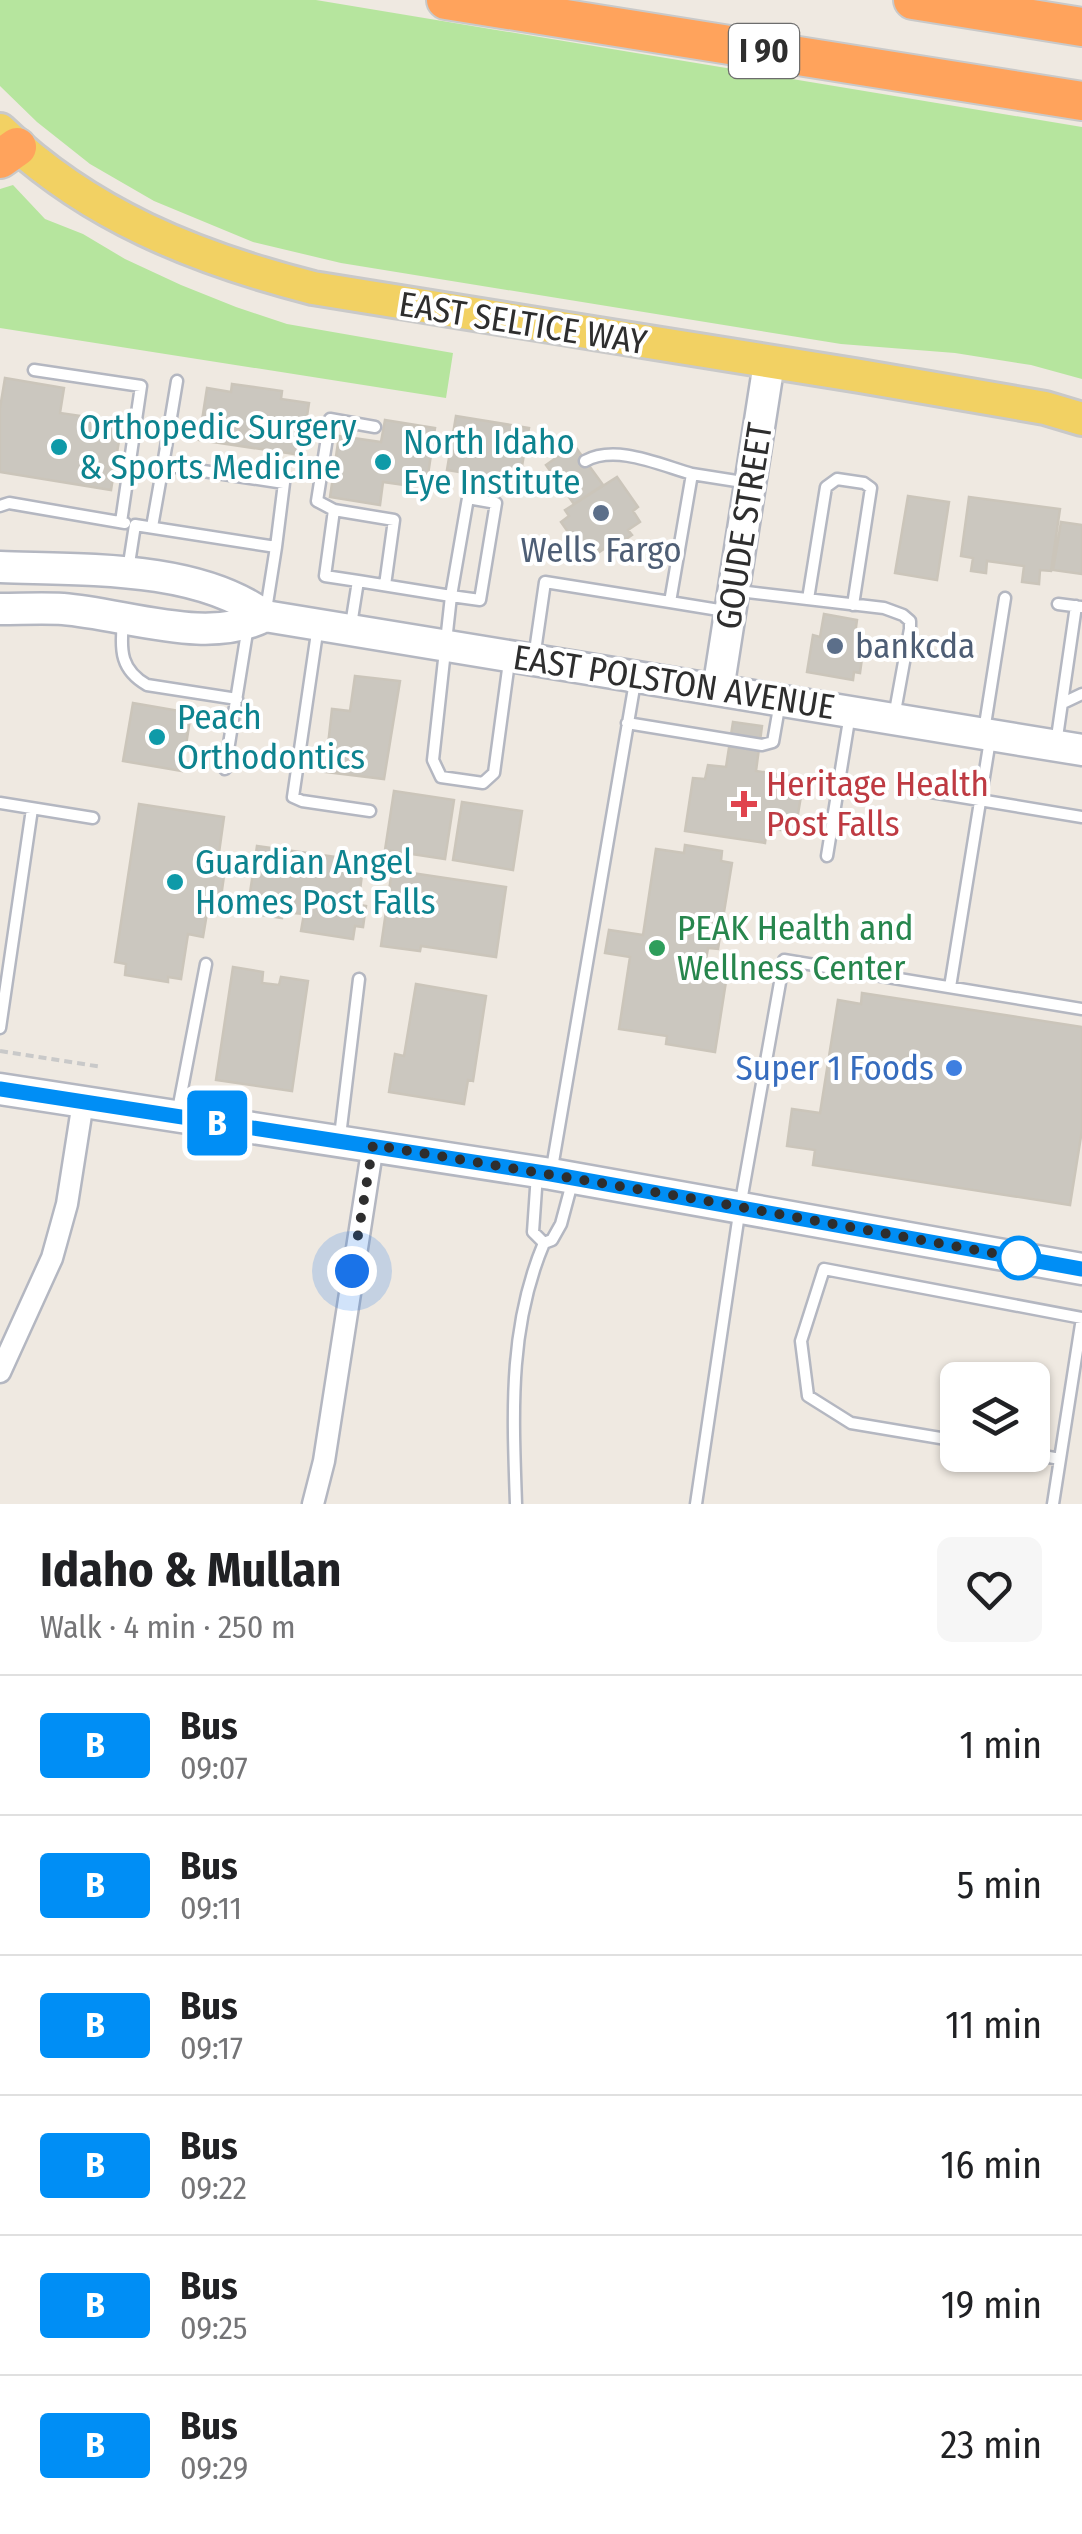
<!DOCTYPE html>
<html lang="en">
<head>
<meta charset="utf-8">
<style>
  :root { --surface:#fff; --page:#f6f6f6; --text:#202124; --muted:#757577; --line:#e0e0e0 }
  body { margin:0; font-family:"Fira Sans Condensed",sans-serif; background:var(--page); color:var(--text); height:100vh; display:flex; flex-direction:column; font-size:38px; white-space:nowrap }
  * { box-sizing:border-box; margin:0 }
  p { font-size:32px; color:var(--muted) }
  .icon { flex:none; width:55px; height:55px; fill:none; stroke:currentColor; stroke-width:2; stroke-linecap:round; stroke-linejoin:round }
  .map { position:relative; height:1504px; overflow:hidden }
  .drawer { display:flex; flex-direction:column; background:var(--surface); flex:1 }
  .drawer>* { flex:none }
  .badge { padding:0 20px; border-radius:8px; font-size:35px; line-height:65px }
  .buttons { position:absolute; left:940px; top:1362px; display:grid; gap:20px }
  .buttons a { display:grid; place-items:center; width:110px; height:110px; border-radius:15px; background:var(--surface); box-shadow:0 2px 8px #0004; font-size:50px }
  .you { position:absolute; width:50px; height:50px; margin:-25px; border:8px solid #fff; border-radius:50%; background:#1a73e8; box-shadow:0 0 0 15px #1a73e833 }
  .map>.badge { position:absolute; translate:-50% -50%; box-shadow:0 0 0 5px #fff }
  .round { display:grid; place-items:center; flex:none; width:105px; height:105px; border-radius:15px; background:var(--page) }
  .headline { display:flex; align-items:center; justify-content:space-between; height:170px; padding:0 40px }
  h1 { font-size:48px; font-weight:700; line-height:75px }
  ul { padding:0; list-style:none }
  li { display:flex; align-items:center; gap:30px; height:140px; padding:0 40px; border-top:2px solid var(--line) }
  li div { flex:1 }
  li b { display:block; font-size:38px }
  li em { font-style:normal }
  li .badge { min-width:110px; font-weight:700; text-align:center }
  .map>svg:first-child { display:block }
</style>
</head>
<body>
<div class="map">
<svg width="1082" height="1504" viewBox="0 0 1082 1504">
  <rect width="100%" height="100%" fill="#efe9e1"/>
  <path fill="#b6e59e" d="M0,0H316L1082,127V379L1031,365L955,353L841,344L341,263L253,242L154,201L90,164L37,122L0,86Z
    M13,185L45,219L83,234L125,259L181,285L236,307L287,324L453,353L446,398L0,328V189Z"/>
  <path fill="#cbc7bf" stroke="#cbc5ba" stroke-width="2.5" d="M5,378L64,388L60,413L122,422L111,490L0,472V408Z
    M232,384L282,391L281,399L309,403L301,455L199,440L207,388L231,392Z
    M456,416L529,428L519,482L447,470Z
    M385,420L435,428L426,488L383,482L380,505L330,497L339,436L381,442Z
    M574,445L603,485L574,504L546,465Z
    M617,477L638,507L633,511L640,522L628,530L632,535L613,548L611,544L595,555L589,547L582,552L561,522L569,516L565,510Z
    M908,496L949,502L937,580L895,573Z
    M969,497L1060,509L1051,571L1040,570L1039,584L1022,582L1024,566L987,561L986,573L971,571L973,558L961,556Z
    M1061,522L1082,525V574L1053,570Z
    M824,614L857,620L854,641H860L858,650L863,651L860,673L854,672L853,680L807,672L813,635L820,637Z
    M355,676L400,681L384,779L325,772L332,709L350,711Z
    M133,703L191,713L182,771L123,761Z
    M733,722L762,726L756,771L804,778L795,832L767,828L765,843L685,831L693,778L705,779L708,765L726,767Z
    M394,791L454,800L445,859L385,850Z
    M462,802L522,811L513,870L453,860Z
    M139,804L224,817L217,867L225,869L221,897L210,895L203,937L188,934L181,979L168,977V982L125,975L126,964L115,962Z
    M685,845L722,851L721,861L732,863L718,949L708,948L704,971L727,975L715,1052L666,1044L667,1036L619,1029L630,957L605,953L609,930L643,935L656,849L684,853Z
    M257,846L351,859V865L363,867L360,890L351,889L349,903L366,906L363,927L355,926L353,939L301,931L304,914L283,912L282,918L247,913Z
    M392,870L506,887L496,957L421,946L420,951L381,946Z
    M233,967L263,972L262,983L279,985L281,977L308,981L292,1091L216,1080Z
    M416,984L486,996L473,1081L468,1080L464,1104L389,1092L395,1054L404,1056Z
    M862,993L1082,1027V1130L1070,1205L813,1165L815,1150L787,1146L792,1109L820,1113L838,1000L861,1004Z"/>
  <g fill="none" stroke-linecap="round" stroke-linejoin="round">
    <g stroke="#b4b7c1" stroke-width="15">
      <path id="lane" d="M34,370L141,386L121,522
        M585,461C616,444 660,465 692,474
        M163,465L177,381
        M468,498L496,503L480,600L451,596Z
        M0,506L9,503L125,523
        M334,510L317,501L330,419L375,427
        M152,527L163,465L284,483L276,547
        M128,570L135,525L276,547L266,610
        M358,581L325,576L334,510L394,520L385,585
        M739,591L884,608L903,615L910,621V629L894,717
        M808,599L826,487L837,479L864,483L871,488L853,605
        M1058,604L1081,607
        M725,611L670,602L692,474L749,483
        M123,623C120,651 121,670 147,685L237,699
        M351,625L358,581L451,596L433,760L441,777L483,783L494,773L509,662
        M318,626L293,797L302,801L370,811
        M534,658L545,582L670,602
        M1063,703L1082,694
        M627,723L762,745L773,742L780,702
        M984,731L1005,598
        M1056,744L1076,606
        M225,769L248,626
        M919,790L1082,817
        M0,803L93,818
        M827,856L850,714
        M950,987L990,740
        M0,1028L32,809
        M178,1110L206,964
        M340,1136L359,979
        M552,1168L635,682
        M537,1174L533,1232L544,1243L552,1240L561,1224L572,1183
        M958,1441L851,1423L808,1396L801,1341L824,1269L1082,1318L1060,1459L1032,1454
        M516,1504C513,1414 508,1328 544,1243
        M696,1504L740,1207L784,960L1082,1009
        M1053,1504L1060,1459"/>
    </g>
    <g stroke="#b4b7c1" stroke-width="25">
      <path id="street" d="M0,1372L52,1258L67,1204L83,1102
        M313,1504L324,1461L373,1145"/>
    </g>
    <g stroke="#b4b7c1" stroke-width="35">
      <path id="secondary" d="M0,567C82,570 197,565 265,616L1082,750
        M0,609C21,609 43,608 63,609C126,614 208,646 265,616
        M718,690L769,363
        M0,1089L551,1174L1082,1269"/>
    </g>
    <g stroke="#c9c9c9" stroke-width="38">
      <path id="primary" d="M0,130C88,215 196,258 313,288L860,376L1045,408L1082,419"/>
    </g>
    <g stroke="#c9c9c9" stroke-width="42">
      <path id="highway" d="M446,0L1082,101
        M913,0L1082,27
        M0,159L17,147"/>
    </g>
    <path stroke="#c9c9c9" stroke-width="4" stroke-dasharray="8 5" stroke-linecap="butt" d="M0,1051L102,1067"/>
    <use href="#lane" stroke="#fff" stroke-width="10"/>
    <use href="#street" stroke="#fff" stroke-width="20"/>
    <use href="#secondary" stroke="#fff" stroke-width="30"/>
    <use href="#primary" stroke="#f2d163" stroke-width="32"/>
    <use href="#highway" stroke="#ffa35c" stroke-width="38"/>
  </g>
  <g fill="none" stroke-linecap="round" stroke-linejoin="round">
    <g stroke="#fff" stroke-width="22">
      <path id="line" d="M0,1089L551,1174L1082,1269"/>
    </g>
    <use href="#line" stroke="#008ef5" stroke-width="15"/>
    <path stroke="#2e2e2e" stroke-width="10" stroke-dasharray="0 18" d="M352,1271L373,1145L702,1200L1019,1258"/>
  </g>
  <g fill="#0f9aa8" stroke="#fff" stroke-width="4">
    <circle cx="59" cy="447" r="10"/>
    <circle cx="383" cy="462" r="10"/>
    <circle cx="157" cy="737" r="10"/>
    <circle cx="175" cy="882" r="10"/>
  </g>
  <g fill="#5c6f8a" stroke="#fff" stroke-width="4">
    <circle cx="601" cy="513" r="10"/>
    <circle cx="835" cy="646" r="10"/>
  </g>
  <path fill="#e0444e" stroke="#fff" stroke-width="4" d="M739 789h10v10h10v10h-10v10h-10v-10h-10v-10h10z"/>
  <circle fill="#2e9e5b" stroke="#fff" stroke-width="4" cx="657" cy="948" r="10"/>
  <circle fill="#3f7fe0" stroke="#fff" stroke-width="4" cx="954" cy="1068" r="10"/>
  <circle fill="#fff" stroke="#008ef5" stroke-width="5" cx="1019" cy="1258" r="20"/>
  <g text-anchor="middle" stroke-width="8" stroke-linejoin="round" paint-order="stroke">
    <rect fill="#fff" stroke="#6d6d6d" stroke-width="2.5" x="729" y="24" width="70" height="54" rx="8"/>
    <g font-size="32" font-weight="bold" fill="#2e2e2e">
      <text x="764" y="62">I 90</text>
    </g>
    <g font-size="35" fill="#2e2e2e" stroke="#fff">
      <text transform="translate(523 323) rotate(9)" y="12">EAST SELTICE WAY</text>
      <text transform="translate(744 526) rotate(-81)" y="12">GOUDE STREET</text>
      <text transform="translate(674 682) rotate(9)" y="12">EAST POLSTON AVENUE</text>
    </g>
    <g font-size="35" fill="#0d838f" stroke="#fff" text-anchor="start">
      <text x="79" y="439">Orthopedic Surgery<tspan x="79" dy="40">&amp; Sports Medicine</tspan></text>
      <text x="403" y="454">North Idaho<tspan x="403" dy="40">Eye Institute</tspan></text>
      <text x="177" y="729">Peach<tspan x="177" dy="40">Orthodontics</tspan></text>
      <text x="195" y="874">Guardian Angel<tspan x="195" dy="40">Homes Post Falls</tspan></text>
    </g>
    <g font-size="35" fill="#4e5e75" stroke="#fff">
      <text x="601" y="562">Wells Fargo</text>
      <text x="855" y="658" text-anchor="start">bankcda</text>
    </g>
    <g font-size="35" fill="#be3a42" stroke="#fff" text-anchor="start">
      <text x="766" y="796">Heritage Health<tspan x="766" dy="40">Post Falls</tspan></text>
    </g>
    <g font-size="35" fill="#27864d" stroke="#fff" text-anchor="start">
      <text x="677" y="940">PEAK Health and<tspan x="677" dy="40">Wellness Center</tspan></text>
    </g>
    <g font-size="35" fill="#366cbe" stroke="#fff" text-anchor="end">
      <text x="934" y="1080">Super 1 Foods</text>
    </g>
  </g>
</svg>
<div class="buttons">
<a><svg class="icon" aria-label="layers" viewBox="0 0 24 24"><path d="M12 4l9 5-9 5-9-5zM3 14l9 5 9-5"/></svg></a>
</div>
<div class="you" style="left:352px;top:1271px"></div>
<b class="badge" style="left:217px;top:1123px;background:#008ef5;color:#fff">B</b>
</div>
<section class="drawer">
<div class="headline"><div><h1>Idaho &amp; Mullan</h1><p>Walk · 4 min · 250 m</p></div><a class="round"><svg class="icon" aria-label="heart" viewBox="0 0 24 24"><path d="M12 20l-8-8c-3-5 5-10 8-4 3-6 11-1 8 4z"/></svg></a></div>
<ul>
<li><span class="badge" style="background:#008ef5;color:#fff">B</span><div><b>Bus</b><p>09:07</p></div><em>1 min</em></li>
<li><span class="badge" style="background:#008ef5;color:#fff">B</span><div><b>Bus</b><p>09:11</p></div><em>5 min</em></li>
<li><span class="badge" style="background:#008ef5;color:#fff">B</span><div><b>Bus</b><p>09:17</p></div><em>11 min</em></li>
<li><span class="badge" style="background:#008ef5;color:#fff">B</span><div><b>Bus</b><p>09:22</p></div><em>16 min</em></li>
<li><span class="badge" style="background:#008ef5;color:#fff">B</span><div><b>Bus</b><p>09:25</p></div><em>19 min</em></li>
<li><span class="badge" style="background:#008ef5;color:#fff">B</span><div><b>Bus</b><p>09:29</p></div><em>23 min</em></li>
</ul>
</section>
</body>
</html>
